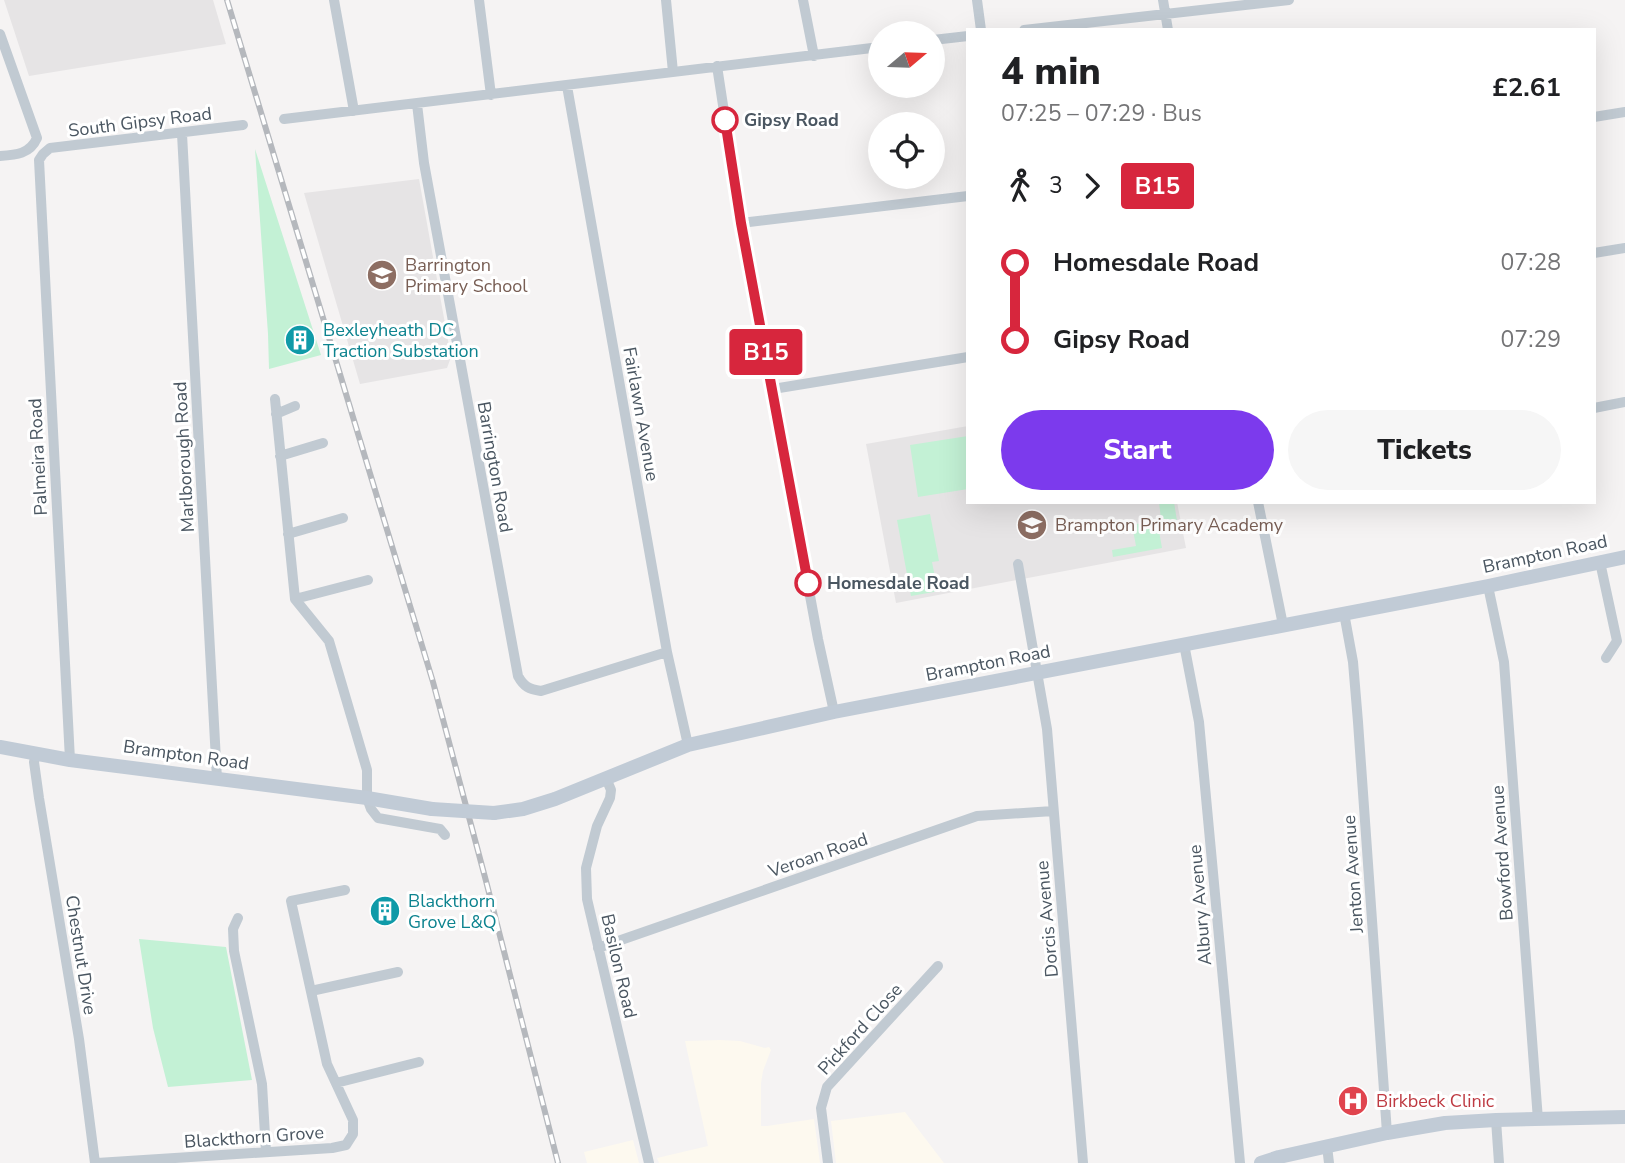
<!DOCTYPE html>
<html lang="en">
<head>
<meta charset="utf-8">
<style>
  :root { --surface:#fff; --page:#f6f6f6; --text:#202124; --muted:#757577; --accent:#7c3aed }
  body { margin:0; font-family:"Nunito Sans",sans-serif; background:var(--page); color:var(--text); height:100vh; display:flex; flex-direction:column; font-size:26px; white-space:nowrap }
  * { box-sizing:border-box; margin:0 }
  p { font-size:23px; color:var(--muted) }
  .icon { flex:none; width:38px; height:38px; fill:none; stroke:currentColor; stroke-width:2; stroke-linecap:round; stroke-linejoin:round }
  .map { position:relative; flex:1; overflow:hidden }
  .panel { position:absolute; left:966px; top:28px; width:630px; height:476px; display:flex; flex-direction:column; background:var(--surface); border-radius:0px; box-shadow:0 7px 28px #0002 }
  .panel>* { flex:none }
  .badge { padding:0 14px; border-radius:5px; font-size:24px; line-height:46px }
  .needle { width:46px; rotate:71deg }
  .tools { position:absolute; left:868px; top:21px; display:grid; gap:14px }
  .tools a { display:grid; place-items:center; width:77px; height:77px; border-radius:50%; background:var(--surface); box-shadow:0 7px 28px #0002; font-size:35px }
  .map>.badge { position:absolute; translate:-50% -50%; box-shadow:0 0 0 4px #fff }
  .legs { display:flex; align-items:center; gap:10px; height:77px; padding:0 35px; font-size:23px }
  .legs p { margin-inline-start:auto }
  .overview { display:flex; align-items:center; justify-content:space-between; height:119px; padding:0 35px }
  h1 { font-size:38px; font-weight:800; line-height:52px }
  .button { display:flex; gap:14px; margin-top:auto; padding:14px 35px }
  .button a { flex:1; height:80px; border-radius:42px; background:var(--accent); color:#fff; font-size:28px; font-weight:800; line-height:80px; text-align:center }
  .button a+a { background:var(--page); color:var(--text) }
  ul { padding:0 35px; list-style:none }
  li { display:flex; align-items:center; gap:24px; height:77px; font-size:26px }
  li i { display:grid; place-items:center; width:10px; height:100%; margin:0 9px; background:currentColor }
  li i::after { content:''; width:18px; height:18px; margin:-9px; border:5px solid; border-radius:50%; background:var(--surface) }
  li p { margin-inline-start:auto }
  li:first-child i { background:linear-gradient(#0000 50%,currentColor 0) }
  li:last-child i { background:linear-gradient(currentColor 50%,#0000 0) }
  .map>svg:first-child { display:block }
</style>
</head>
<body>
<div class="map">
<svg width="1625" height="1163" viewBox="0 0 1625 1163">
  <rect width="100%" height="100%" fill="#f5f3f3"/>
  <path fill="#fdf9ef" d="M720,1040L740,1041L765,1048L769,1047L771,1050L763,1071L761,1083V1126H767L814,1119L820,1163H659L657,1158L708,1146L685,1041Z
    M905,1112L944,1163H836L831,1121Z
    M633,1140L639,1163H587L584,1152Z"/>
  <path fill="#e6e4e5" d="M4,0H213L226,44L29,76Z
    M419,179L451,357L447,368L360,384L304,193Z
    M968,426V502H1177L1186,548L896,603L866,444Z"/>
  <path fill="#c3f1d5" d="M255,149L321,355L269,369L268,334Z
    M968,436V489L918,497L910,445Z
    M1159,502H1174L1178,527L1159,531L1162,548L1113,557L1112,550L1136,546L1132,525L1161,519Z
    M930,514L939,561L932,562L936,582L943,581L945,590L911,596L897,520Z
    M139,939L226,947L252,1080L168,1087L153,1028Z"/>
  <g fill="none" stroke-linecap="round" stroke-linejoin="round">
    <path stroke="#c1cad2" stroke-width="10" d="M334,0L354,111
      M479,0L491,95
      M666,0L673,72
      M803,0L814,56
      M977,0L981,30
      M1163,0L1168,30
      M1024,30L1289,0
      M0,34L37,138C30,154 16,155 0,156
      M933,40L968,36
      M717,66L741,223L818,639L834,712
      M567,86L667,652L688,745
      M417,104L424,163L518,676C524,687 529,689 541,691L667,652
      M1594,117L1625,112
      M284,119L880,47
      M182,134L217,779
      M741,223L968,196
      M1594,253L1625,248
      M773,389L968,357
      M275,399L295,599L329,641L367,770V798L371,809L378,818L440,829L445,835
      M1594,408L1625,402
      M276,414L295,406
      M280,456L323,443
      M1258,502L1283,625
      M288,534L343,518
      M1600,562L1617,641L1606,658
      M1018,564L1047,729L1083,1163
      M1488,586L1504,662L1538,1120
      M295,599L368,580
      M1344,613L1353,662L1358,722L1387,1133
      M1184,644L1199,722L1240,1163
      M36,753L34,762L39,798L79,1039L95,1163
      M70,760L39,160L43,154L50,148L243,125
      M606,778L611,790L610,798L597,826L586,868L587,899L649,1163
      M238,918L233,929L234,951L262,1084L266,1152
      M598,948L977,816L1053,811
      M311,991L398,972
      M336,1083L419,1062
      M1496,1120L1499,1163
      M1327,1146L1329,1163
      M97,1163L332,1148L346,1145L353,1134V1120L327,1064L291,901L345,890
      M828,1163L821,1108L827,1087L938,966"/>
    <path stroke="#c1cbd6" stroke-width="14" d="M0,747L70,760L367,798L432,809
      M494,813L523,809L555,799L688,745L834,712L1488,586L1625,557
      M1261,1163L1279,1157L1387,1133L1445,1123L1496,1120L1625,1117"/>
    <g stroke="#b5b8bd" stroke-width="6">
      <path id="rail" d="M227,0L433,682L486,881L558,1163"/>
    </g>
    <use href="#rail" stroke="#fff" stroke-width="3.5" stroke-dasharray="10" stroke-linecap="butt"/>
    <path stroke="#c1cbd6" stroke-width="14" d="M432,809L494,813"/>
  </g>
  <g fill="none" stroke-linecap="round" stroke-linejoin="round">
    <g stroke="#fff" stroke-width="16">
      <path id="line-1" d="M725,120L741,223L808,583"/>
    </g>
    <use href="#line-1" stroke="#d7263d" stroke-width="10"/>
  </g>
  <defs>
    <g id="school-disc" transform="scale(1.575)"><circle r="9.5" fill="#8d6e63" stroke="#fff"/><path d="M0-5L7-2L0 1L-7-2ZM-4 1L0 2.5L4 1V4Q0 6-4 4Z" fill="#fff"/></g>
    <g id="building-disc" transform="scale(1.575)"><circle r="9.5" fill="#0f9aa8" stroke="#fff"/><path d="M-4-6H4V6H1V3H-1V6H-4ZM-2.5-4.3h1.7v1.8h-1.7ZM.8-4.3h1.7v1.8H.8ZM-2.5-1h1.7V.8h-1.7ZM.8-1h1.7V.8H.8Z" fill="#fff"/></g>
    <g id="hospital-disc" transform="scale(1.575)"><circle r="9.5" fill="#e0444e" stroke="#fff"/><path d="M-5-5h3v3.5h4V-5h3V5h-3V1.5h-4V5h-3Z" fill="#fff"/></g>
  </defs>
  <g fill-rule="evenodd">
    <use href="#school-disc" x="382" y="275"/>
    <use href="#building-disc" x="300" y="340"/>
    <use href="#school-disc" x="1032" y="525"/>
    <use href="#building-disc" x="385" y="911"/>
    <use href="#hospital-disc" x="1353" y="1101"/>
  </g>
  <g fill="#fff" stroke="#d7263d" stroke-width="3.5">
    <circle cx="725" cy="120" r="12"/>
    <circle cx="808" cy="583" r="12"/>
  </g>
  <g text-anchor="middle" stroke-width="6" stroke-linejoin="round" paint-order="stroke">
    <g font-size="18" font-weight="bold" fill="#4a5661" stroke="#fff" text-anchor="start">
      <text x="744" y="126">Gipsy Road</text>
      <text x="827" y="589">Homesdale Road</text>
    </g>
    <g font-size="18" fill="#4a5661" stroke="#fff">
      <text transform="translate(140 122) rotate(-7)" y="6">South Gipsy Road</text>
      <text transform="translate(641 414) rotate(80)" y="6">Fairlawn Avenue</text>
      <text transform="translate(38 457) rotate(-93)" y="6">Palmeira Road</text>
      <text transform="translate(184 457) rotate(-93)" y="6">Marlborough Road</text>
      <text transform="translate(495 467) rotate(80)" y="6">Barrington Road</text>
      <text transform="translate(1545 554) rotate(-12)" y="6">Brampton Road</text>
      <text transform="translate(988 663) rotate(-11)" y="6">Brampton Road</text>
      <text transform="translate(186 755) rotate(8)" y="6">Brampton Road</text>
      <text transform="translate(1502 853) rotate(-94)" y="6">Bowford Avenue</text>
      <text transform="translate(818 855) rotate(-19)" y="6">Veroan Road</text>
      <text transform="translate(1353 874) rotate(-94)" y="6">Jenton Avenue</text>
      <text transform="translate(1200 905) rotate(-95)" y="6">Albury Avenue</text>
      <text transform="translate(1047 919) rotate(-95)" y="6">Dorcis Avenue</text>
      <text transform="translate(81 955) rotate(81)" y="6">Chestnut Drive</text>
      <text transform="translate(619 966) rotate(77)" y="6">Basilon Road</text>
      <text transform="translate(860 1029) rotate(-48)" y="6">Pickford Close</text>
      <text transform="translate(254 1137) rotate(-4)" y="6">Blackthorn Grove</text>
    </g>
    <g font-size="18" fill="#785e54" stroke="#fff" text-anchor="start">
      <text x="405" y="271">Barrington<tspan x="405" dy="21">Primary School</tspan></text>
      <text x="1055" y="531">Brampton Primary Academy</text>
    </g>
    <g font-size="18" fill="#0d838f" stroke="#fff" text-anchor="start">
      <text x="323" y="336">Bexleyheath DC<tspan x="323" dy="21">Traction Substation</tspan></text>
      <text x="408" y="907">Blackthorn<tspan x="408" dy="21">Grove L&amp;Q</tspan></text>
    </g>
    <g font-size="18" fill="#be3a42" stroke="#fff" text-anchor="start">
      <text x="1376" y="1107">Birkbeck Clinic</text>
    </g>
  </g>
</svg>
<div class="tools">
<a><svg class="needle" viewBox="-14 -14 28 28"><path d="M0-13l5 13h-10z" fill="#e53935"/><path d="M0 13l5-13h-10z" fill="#757577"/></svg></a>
<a><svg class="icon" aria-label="locate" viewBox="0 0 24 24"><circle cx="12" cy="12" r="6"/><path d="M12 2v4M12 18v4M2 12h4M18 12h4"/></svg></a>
</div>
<b class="badge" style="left:766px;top:352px;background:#d7263d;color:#fff">B15</b>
<section class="panel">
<div class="overview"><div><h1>4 min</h1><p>07:25 – 07:29 · Bus</p></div><b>£2.61</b></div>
<div class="legs"><svg class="icon" aria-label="walk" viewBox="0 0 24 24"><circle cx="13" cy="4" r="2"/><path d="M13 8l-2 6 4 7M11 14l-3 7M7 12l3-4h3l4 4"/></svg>3<svg class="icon" aria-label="forward" viewBox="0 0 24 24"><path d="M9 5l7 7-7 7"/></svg><b class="badge" style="background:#d7263d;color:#fff">B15</b></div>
<ul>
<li><i style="color:#d7263d"></i><b>Homesdale Road</b><p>07:28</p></li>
<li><i style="color:#d7263d"></i><b>Gipsy Road</b><p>07:29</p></li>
</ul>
<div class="button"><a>Start</a><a>Tickets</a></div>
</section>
</div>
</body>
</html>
